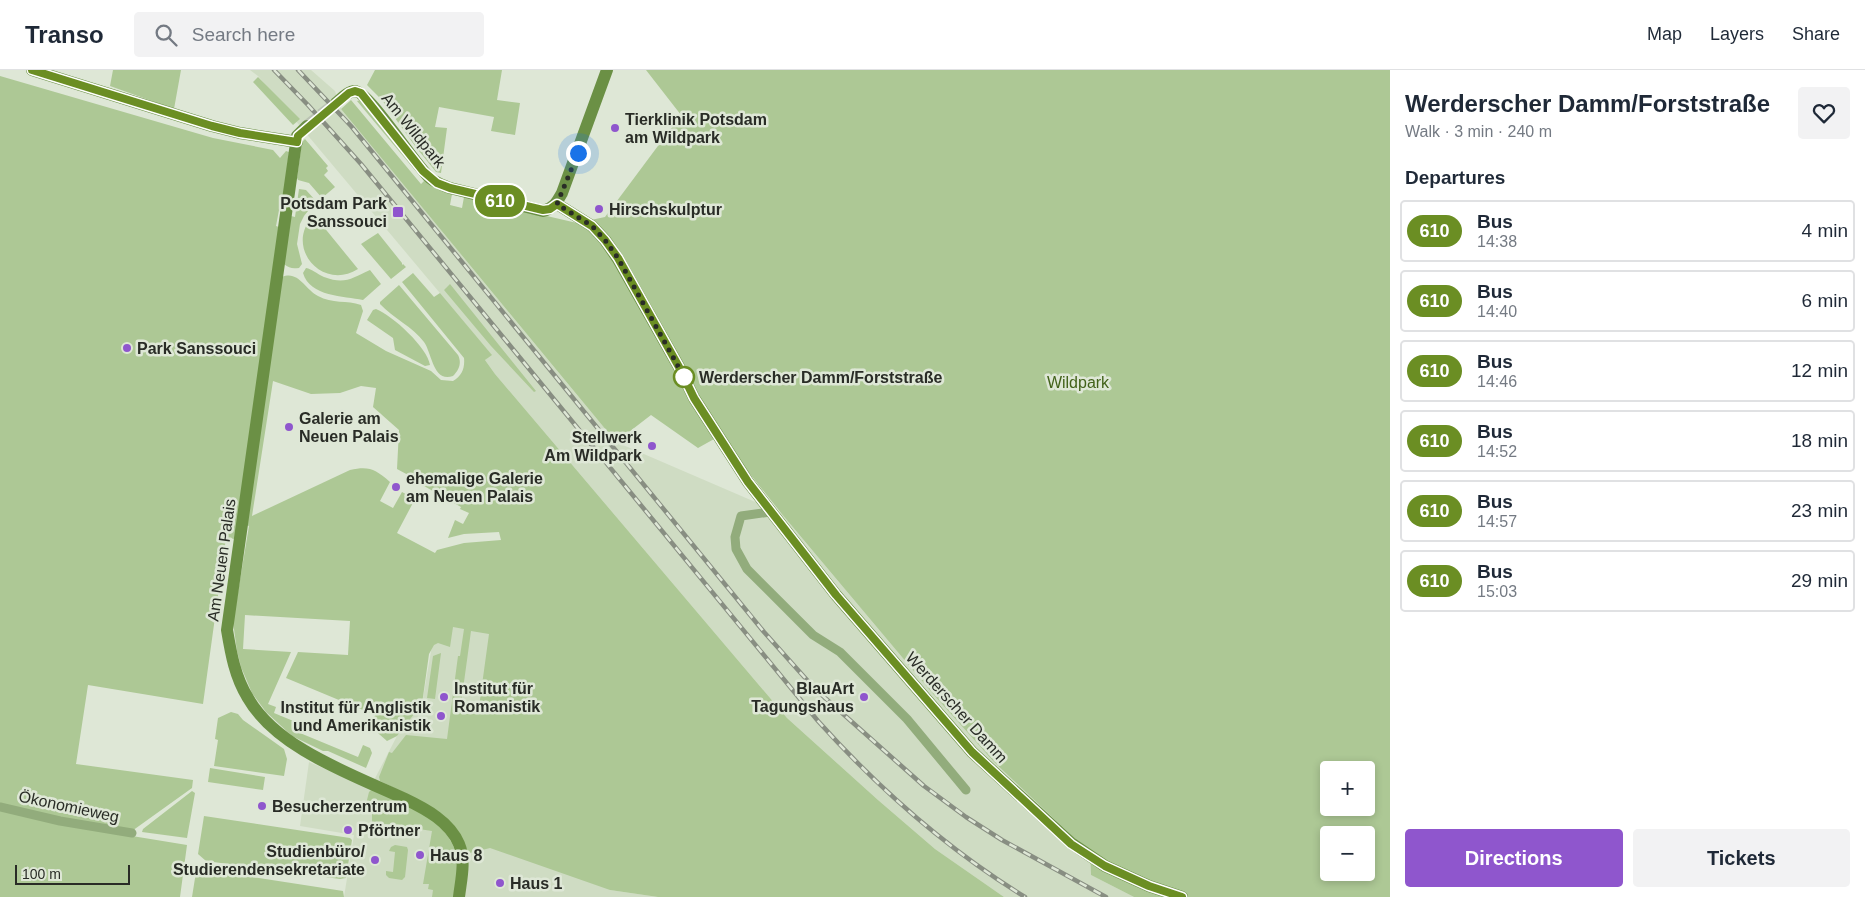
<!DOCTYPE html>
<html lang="en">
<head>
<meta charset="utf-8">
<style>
  :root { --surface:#fff; --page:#f2f2f3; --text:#1f2937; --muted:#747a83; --line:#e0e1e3; --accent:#8f56cd }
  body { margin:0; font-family:Arial,sans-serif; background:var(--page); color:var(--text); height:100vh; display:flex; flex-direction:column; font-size:19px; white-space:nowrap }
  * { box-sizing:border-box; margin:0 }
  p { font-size:16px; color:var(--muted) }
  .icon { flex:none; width:28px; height:28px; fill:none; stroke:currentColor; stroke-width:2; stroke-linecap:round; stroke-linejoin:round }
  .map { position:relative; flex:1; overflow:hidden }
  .drawer { display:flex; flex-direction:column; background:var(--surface); width:475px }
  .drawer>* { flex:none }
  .badge { padding:0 10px; border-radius:16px; font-size:18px; line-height:32px }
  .controls { position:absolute; left:1320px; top:691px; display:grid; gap:10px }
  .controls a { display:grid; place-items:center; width:55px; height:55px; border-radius:5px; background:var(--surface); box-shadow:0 2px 8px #0003; font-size:25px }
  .scale { position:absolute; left:15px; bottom:12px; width:115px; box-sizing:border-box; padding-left:5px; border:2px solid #292c26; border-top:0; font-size:14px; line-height:18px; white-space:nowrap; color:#292c26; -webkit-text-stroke:4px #dee7d6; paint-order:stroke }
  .you { position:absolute; width:25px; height:25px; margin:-12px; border:4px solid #fff; border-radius:50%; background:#1a73e8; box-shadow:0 0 0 8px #1a73e833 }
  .map>.badge { position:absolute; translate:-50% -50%; box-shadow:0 0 0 2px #fff }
  h2 { padding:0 15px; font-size:19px; line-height:45px }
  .round { display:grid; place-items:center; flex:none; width:52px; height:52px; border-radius:5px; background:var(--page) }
  .overview { display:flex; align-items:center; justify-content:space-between; height:85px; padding:0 15px }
  h1 { font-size:24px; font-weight:600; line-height:38px }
  .action { display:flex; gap:10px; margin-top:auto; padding:10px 15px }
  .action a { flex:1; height:58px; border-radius:5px; background:var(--accent); color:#fff; font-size:20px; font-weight:600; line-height:58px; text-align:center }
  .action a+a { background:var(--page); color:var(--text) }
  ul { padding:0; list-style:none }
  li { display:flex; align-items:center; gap:15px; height:62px; margin:0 10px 8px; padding:0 5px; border:2px solid var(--line); border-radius:5px }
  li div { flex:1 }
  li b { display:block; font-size:19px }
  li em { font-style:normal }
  li .badge { min-width:55px; font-weight:700; text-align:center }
  header { display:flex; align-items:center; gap:30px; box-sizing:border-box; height:70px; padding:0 25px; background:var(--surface); border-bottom:1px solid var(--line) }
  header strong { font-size:24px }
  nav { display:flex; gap:28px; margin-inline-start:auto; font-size:18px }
  .search { width:350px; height:45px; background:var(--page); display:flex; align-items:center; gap:12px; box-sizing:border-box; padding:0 18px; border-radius:5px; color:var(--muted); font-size:19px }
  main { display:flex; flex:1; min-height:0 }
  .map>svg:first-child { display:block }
</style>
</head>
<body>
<header>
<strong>Transo</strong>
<div class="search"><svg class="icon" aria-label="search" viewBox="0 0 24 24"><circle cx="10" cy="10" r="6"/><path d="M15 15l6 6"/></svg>Search here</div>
<nav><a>Map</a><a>Layers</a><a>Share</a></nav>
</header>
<main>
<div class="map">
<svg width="1390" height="827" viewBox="0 0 1390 827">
  <rect width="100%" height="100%" fill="#dee7d6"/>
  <path fill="#cfdcc3" d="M250,0H311L335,21L341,39L616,372L781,443L933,624L994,692L1090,783L1091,805L1134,827H1004L935,779L878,730L787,648L495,304L485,290L491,284L258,6Z
    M438,540H505L610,820L658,827H344L354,765L300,756L309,692L370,718L397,666L422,634Z"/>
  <path fill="#adc895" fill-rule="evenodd" d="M113,0H181L174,39L110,16Z
    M375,0H502L497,30L520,33L515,65L491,61L494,47L439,37L435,57L447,58L441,103L436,102L415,76L382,30L367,15Z
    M646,0H1390V827H1134L1091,805L1090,783L994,692L933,624L781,443L746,399L723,364L698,378L651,345L616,372L341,39L351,30L421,114L424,111L357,31L360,30L452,124L450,135L462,138L464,127L577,153L605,147L681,45ZM1329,700H1366V738H1329ZM1329,765H1366V802H1329Z
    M0,6L213,68L273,80L280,88L286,81L289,82L282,140H279L276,156L279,157L235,469L226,468L203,634L88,615L76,694L193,710L192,718L132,761V766L187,775L180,827H0Z
    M258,7L300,49L293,55L253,12Z
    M305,69L328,96L326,98L328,101L324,105L335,117L322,128L309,113L298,110L297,108L302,72Z
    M299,119L306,120L316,131L304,146L300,154L297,174L302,194L299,198C292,199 289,198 284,194L291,146L295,147Z
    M314,145L358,199C322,222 283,176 314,145Z
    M378,163L402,193V195L403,194L406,197L391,209L361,174Z
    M306,198C312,199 317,204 324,207C345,215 352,208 370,200L381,214L363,230C344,226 310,227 303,203Z
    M413,203L434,227L440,223L492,285L485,290L495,304L787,648L878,730L935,779L1004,827H658L610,820L490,778L466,784L409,725L380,711L379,707L389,682L392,683L406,665L447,669L458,586H460L464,559L453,557L450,577L438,573L434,575L429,584L422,634L397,666L387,671L371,657L375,645L286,608L298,582L348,585L350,551L245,545L243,579L291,582L268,634L276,637L274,643L303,655L300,663L358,687L363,675L370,678L372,683L366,698L328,681H323L292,666L266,642L252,623L241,597L237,581L233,552L249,456L246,455L282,207C298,200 305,219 318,226C332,234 347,230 361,235L363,241L356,263L386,281L431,301L441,310L453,311C462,306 465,298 464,288L402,212ZM273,311L311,324L340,323L361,316L376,318L373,337L399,360L397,399L410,406V408L461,437L460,439L469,443L463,454L455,450L448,468L464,464L499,462L501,470L464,473L437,480L435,483L397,463L415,429L402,422L393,438L380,431L390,412C375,399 369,396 350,400L252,446ZM471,561L489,564L478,644L460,641Z
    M450,214L536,321L534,322L491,276L444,220Z
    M399,215L458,285C462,293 459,300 453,306C433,313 432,283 424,272C413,257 393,248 380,234V232Z
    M376,239C392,245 428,278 430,295L425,296L395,280L393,268L367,250L373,240Z
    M441,583L435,629L427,628L433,586Z
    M231,642L238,644L243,650L284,679L287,689L284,706L214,696L218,670L215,669L218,648Z
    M210,698L265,707L263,720L208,712Z
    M372,719C406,734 453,750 458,793C459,803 456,816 455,827H432L433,820L428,819L429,814H423L432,761L372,752V743L364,742L369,722Z
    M192,721L195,723L187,768L142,762L143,759Z
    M204,746L350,768L352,770L346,808L340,809L206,791L198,784Z
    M395,775L407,777L408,780L405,807L402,810L389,808L386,805V801L393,802L395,782L389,781L391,777Z
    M200,799L343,821L344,827H192L196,802Z"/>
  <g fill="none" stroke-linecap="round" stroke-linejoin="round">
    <path stroke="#bac2b3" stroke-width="12" stroke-dasharray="12 6" stroke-linecap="butt" d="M307,56L336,33"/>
    <path stroke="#92ac7c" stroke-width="9" d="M770,442L741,446L735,467L736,479L747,499L813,565L840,582L907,649L966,720
      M0,737L60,751L132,763"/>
    <path stroke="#6b9045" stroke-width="12" d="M32,0L212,56L240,63L297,72
      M336,33C341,29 348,21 355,21C369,22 415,95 430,108C436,113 443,115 450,118L543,141C554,138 557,132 562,123L607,0
      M307,56L297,66L227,560C231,584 235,607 248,628C277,679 354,705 405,729C426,739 450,752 459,774C466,791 461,810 459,827
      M557,134L592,156L605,170L618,189L679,297L694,328L748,412L836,525L972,682L1071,773L1105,796L1149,816L1182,827"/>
    <g stroke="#888e82" stroke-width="4.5">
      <path id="rail" d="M274,0L308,35L361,94L818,651C879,719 947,779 1025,827
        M298,0L351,56L764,562L815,619L924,716L966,747L1002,770L1106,827"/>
    </g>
    <use href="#rail" stroke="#dee7d6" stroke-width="2.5" stroke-dasharray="8" stroke-linecap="butt"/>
  </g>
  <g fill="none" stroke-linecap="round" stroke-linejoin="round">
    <g stroke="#fff" stroke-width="11">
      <path id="line" d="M32,0L212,56L240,63L297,72L298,66L349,23L355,21L361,23L423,101L437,113L450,118L543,140L550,139L557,134L592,156L605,170L618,188L679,297L694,328L748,412L836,525L972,682L1071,774L1105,796L1149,816L1182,827"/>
    </g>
    <use href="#line" stroke="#6b8e23" stroke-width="8"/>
    <path stroke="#292c26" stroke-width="5" stroke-dasharray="0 9" d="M578,83L557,134L592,156L605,170L618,188L684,307"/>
  </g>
  <g fill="#8f56cd" stroke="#dee7d6" stroke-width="2">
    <circle cx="615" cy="58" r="5"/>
    <circle cx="599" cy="139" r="5"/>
    <rect x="392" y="136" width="12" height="12" rx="2.5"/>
    <circle cx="127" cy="278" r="5"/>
    <circle cx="289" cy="357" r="5"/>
    <circle cx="652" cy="376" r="5"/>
    <circle cx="396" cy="417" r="5"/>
    <circle cx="444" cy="627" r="5"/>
    <circle cx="864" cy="627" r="5"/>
    <circle cx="441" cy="646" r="5"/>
    <circle cx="262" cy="736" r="5"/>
    <circle cx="348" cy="760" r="5"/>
    <circle cx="420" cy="785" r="5"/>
    <circle cx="375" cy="790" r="5"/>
    <circle cx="500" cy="813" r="5"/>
  </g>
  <circle fill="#fff" stroke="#6b8e23" stroke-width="2.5" cx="684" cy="307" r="10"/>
  <g text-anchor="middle" stroke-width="5" stroke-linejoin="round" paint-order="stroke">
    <g font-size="16" font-weight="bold" fill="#292c26" stroke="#dee7d6" text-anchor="start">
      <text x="625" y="55">Tierklinik Potsdam<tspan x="625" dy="18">am Wildpark</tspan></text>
      <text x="387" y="139" text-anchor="end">Potsdam Park<tspan x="387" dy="18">Sanssouci</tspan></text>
      <text x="609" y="145">Hirschskulptur</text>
      <text x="137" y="284">Park Sanssouci</text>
      <text x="299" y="354">Galerie am<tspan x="299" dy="18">Neuen Palais</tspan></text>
      <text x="642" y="373" text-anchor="end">Stellwerk<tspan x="642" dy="18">Am Wildpark</tspan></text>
      <text x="406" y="414">ehemalige Galerie<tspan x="406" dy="18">am Neuen Palais</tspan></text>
      <text x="454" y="624">Institut für<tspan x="454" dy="18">Romanistik</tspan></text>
      <text x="854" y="624" text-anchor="end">BlauArt<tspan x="854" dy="18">Tagungshaus</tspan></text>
      <text x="431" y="643" text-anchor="end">Institut für Anglistik<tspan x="431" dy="18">und Amerikanistik</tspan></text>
      <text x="272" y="742">Besucherzentrum</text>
      <text x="358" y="766">Pförtner</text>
      <text x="365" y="787" text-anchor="end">Studienbüro/<tspan x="365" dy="18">Studierendensekretariate</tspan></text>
      <text x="430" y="791">Haus 8</text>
      <text x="510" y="819">Haus 1</text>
    </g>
    <g font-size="16" fill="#292c26" stroke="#dee7d6">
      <text transform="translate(414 60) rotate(51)" y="6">Am Wildpark</text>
      <text transform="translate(221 490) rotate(-82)" y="6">Am Neuen Palais</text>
      <text transform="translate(957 637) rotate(48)" y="6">Werderscher Damm</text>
      <text transform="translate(69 736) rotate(12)" y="6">Ökonomieweg</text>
    </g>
    <g font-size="16" font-weight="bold" fill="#292c26" stroke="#dee7d6" text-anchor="start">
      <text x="699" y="313">Werderscher Damm/Forststraße</text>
    </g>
    <g font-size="16" fill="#42621a" stroke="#dee7d6">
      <text x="1078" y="318">Wildpark</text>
    </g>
  </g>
</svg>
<div class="controls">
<a>+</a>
<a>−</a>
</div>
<div class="scale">100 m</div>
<div class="you" style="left:578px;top:83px"></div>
<b class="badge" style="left:500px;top:131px;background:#6b8e23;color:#fff">610</b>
</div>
<section class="drawer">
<div class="overview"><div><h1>Werderscher Damm/Forststraße</h1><p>Walk · 3 min · 240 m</p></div><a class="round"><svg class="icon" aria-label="heart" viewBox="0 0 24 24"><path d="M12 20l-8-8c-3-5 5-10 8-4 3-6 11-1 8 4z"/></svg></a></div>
<h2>Departures</h2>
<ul>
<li><span class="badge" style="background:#6b8e23;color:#fff">610</span><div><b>Bus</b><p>14:38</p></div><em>4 min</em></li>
<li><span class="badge" style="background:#6b8e23;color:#fff">610</span><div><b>Bus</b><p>14:40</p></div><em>6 min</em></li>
<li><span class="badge" style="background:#6b8e23;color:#fff">610</span><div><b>Bus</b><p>14:46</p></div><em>12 min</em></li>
<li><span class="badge" style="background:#6b8e23;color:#fff">610</span><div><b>Bus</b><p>14:52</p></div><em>18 min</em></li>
<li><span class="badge" style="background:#6b8e23;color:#fff">610</span><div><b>Bus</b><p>14:57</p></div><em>23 min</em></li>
<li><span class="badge" style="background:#6b8e23;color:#fff">610</span><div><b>Bus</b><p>15:03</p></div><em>29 min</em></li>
</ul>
<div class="action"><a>Directions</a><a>Tickets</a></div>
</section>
</main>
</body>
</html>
